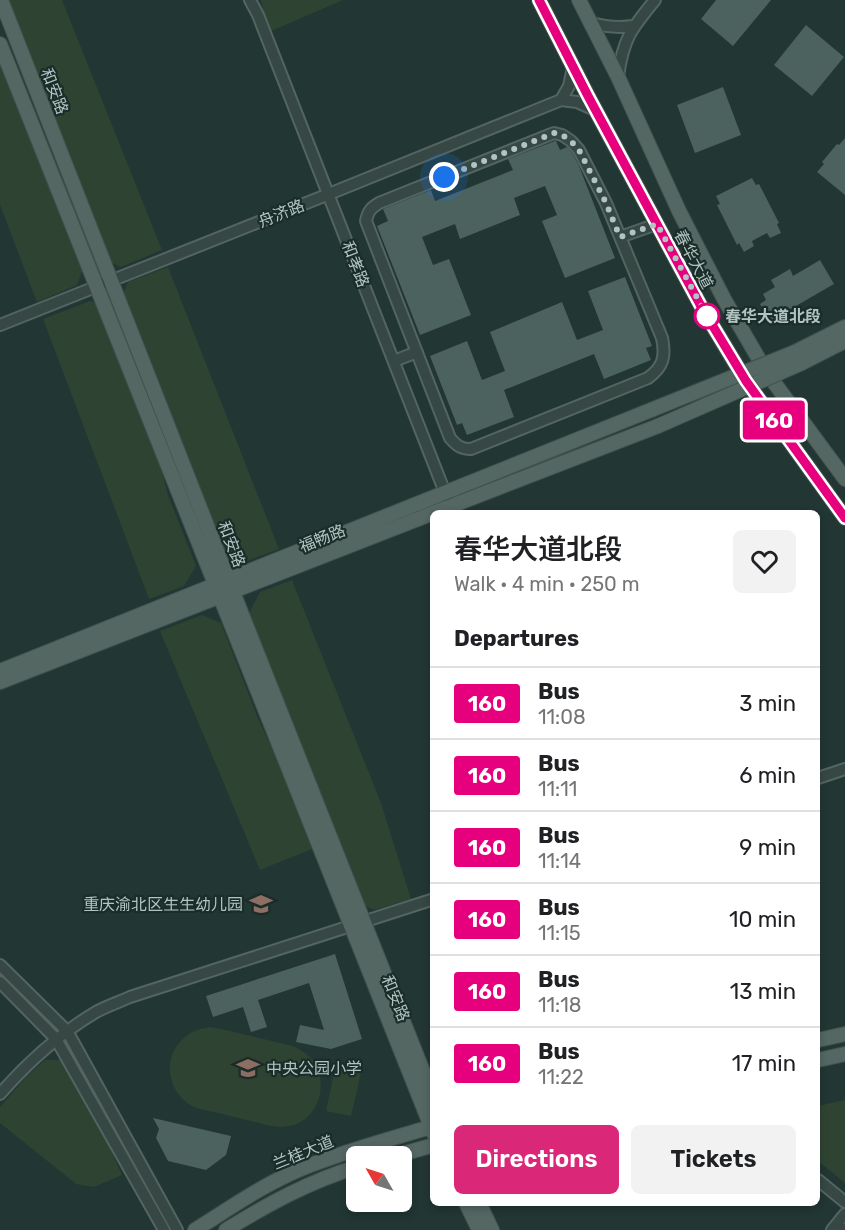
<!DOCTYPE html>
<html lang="en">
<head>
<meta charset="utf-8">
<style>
  :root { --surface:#fff; --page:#f2f2f2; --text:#202124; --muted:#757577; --line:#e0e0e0; --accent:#db2777 }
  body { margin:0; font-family:Rubik,"Noto Sans SC",sans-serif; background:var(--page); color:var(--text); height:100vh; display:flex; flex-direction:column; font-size:22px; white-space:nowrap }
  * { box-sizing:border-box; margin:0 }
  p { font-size:20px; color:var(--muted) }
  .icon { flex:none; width:33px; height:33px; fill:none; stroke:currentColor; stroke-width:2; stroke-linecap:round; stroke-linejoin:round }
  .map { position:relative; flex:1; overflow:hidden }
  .sheet { position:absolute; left:430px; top:510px; width:390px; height:696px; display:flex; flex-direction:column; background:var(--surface); border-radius:9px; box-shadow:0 3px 9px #0003 }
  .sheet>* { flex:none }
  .badge { padding:0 12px; border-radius:4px; font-size:21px; line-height:39px }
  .needle { width:39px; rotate:309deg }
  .tools { position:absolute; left:346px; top:1146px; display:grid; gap:12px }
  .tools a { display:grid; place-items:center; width:66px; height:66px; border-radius:9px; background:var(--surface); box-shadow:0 3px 9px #0003; font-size:30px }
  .you { position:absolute; width:30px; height:30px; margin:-15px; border:4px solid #fff; border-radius:50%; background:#1a73e8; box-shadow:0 0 0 9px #1a73e833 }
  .map>.badge { position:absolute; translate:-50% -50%; box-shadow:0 0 0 3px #fff }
  h2 { padding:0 24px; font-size:22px; line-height:54px }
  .round { display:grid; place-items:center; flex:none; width:63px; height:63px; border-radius:9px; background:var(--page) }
  .summary { display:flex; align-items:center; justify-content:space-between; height:102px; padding:0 24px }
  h1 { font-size:28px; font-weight:600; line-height:45px }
  .cta { display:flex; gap:12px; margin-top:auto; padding:12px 24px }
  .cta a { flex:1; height:69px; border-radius:9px; background:var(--accent); color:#fff; font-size:24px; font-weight:600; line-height:69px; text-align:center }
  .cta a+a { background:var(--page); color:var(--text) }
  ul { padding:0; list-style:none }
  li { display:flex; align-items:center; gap:18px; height:72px; padding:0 24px; border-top:2px solid var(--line) }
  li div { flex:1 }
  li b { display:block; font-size:22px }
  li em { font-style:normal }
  li .badge { min-width:66px; font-weight:700; text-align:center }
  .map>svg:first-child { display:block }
</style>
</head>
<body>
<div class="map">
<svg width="845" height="1230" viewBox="0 0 845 1230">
  <rect width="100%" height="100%" fill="#223633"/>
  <path fill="#2f4333" d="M8,0H62L162,250L121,267L108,261L7,3Z
    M261,0H343L271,31L263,10Z
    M0,60L83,269L77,285L37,302L0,205Z
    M168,267L279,549L244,562L223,553L123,295L128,282Z
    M90,301L99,304L158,457L168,495L196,566L184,586L149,599L43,319Z
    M292,580L381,803L411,899L374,910L361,904L249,613L260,592Z
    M202,615L221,623L259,721L273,750L312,849L260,870L160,631Z
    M210,1027C230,1030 249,1036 268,1040C278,1043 290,1044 299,1049C302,1051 307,1054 310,1057C329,1078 322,1115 294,1125C283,1128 273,1127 262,1124C248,1120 233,1117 218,1113C210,1111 200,1110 192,1106C166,1092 162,1055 185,1037C192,1030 201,1029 210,1027Z
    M45,1060H61L104,1135L122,1175L94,1187L76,1184L0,1123V1107L27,1076Z
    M335,1067L361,1073L351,1116L326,1111Z
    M845,1100V1183L818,1161V1106Z"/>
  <path fill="#4b625e" d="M716,0H771L733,46L701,19Z
    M806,25L844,57L812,96L774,65Z
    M723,87L741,135L695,153L677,105Z
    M845,138V195L817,172L824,164L822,162L837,144L839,145Z
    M555,141H556L560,150L567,147L573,154L579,166L615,258L565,278L542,221L557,215L545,186L514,198L520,215L460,239L455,224L422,237L433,265L449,259L471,315L420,335L377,226L388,221L383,209L431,190L435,201L513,170L508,159Z
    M752,178L756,185L759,184L779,223L777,224L781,233L770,238L767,233L752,241L754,246L744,252L739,243L737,245L717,205L720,204L716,196Z
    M820,260L834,284L770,321L760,304L766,300L763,294L775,287L771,280L790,269L793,276Z
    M625,277L652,346L646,348L651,360L604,379L594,354L504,390L514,417L467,435L462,423L457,425L430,356L467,341L482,380L505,371L490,332L562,302L577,340L603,330L588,291Z
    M335,954L362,1039L331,1049L296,1042L300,1025L324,1030L309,983L258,1000L267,1027L251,1032L243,1007L213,1017L206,996Z
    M153,1118L231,1136L226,1155L206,1170L168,1161L156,1138L159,1129Z"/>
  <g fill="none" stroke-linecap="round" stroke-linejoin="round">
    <g stroke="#536562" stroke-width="14">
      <path id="minor" d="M250,0L258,15L453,513
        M591,23C606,27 618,28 633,26
        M618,77C623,39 631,29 655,0
        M561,100L569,86L573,67
        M554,133L562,135L571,141L579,150L606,203L662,338C666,357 663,367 648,378L471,449C461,449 457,446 450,438L366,221C368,211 371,208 379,203Z
        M620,237L657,224
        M0,325L329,194L561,100L577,102L595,110
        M394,361L417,352
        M818,778L845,769
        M0,965L67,1031L177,1230
        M0,982L56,1039L164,1230
        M0,1094C28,1062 59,1034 96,1012C107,1006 119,1002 130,997L434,899
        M818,1180L845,1202
        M832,1230L845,1214
        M844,1230L845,1229"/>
    </g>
    <g stroke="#3f514e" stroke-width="16">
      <path id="major" d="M1,0L233,592L434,1099
        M539,0L588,96L702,308L746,381L845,518
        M579,0L618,77L679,211L724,299L767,373L845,479
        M0,44L434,1134
        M795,352L845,327
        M802,363L845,341
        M0,671L651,410
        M0,682C219,598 438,510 658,426
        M818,1040L845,1034
        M818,1060L845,1054
        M395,1156L434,1145
        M466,1203L479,1230
        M479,1203L492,1230
        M195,1230C230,1208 264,1184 303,1168C345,1151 390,1139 434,1126
        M226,1230C268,1204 310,1181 357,1167"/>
    </g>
    <use href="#minor" stroke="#364744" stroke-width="10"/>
    <use href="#major" stroke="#546763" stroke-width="14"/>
    <g stroke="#3f514e" stroke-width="16" stroke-linecap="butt">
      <path id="major-bridge" d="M651,410L795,352
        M658,426L802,363"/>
    </g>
    <use href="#major-bridge" stroke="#546763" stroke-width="14"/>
  </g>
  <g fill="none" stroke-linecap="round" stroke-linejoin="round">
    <g stroke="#fff" stroke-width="14">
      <path id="line" d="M539,0L588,96L702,308L746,381L845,518"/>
    </g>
    <use href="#line" stroke="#e6007e" stroke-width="9"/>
    <path stroke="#b0c4c1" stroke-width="6" stroke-dasharray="0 10.8" d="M444,177L554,133L562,135L571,141L579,150L606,203L620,237L657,224L707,316"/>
  </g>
  <defs>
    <g id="school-bare" transform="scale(1.8)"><path d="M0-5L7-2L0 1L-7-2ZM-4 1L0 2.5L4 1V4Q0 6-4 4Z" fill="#8d6e63" stroke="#1b2c29" stroke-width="2.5" paint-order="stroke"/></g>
  </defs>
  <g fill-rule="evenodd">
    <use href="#school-bare" x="261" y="904"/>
    <use href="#school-bare" x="248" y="1068"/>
  </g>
  <circle fill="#fff" stroke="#e6007e" stroke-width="3" cx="707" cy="316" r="12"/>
  <g text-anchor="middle" stroke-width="4.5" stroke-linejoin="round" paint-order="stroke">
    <g font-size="16" fill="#b0c4c1" stroke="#1b2c29">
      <text transform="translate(55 91) rotate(69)" y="6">和安路</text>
      <text transform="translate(281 213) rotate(-22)" y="6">舟济路</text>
      <text transform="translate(694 259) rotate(62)" y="6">春华大道</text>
      <text transform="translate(356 264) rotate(69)" y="6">和孝路</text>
      <text transform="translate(322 538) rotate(-22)" y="6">福畅路</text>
      <text transform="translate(232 544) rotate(69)" y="6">和安路</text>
      <text transform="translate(396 998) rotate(68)" y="6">和安路</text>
      <text transform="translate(303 1152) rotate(-22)" y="6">兰桂大道</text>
    </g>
    <g font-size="16" font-weight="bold" fill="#b0c4c1" stroke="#1b2c29" text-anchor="start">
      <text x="725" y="322">春华大道北段</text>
    </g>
    <g font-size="16" fill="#b0c4c1" stroke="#1b2c29" text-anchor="end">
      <text x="243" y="910">重庆渝北区生生幼儿园</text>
      <text x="266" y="1074" text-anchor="start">中央公园小学</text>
    </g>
  </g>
</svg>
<div class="tools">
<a><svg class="needle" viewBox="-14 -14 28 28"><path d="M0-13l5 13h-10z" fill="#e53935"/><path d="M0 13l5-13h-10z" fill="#757577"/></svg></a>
</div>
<div class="you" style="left:444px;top:177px"></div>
<b class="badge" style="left:774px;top:420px;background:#e6007e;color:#fff">160</b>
<section class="sheet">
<div class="summary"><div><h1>春华大道北段</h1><p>Walk · 4 min · 250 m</p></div><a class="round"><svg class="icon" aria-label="heart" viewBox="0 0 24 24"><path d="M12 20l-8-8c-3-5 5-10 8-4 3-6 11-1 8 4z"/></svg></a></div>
<h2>Departures</h2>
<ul>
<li><span class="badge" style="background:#e6007e;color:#fff">160</span><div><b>Bus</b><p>11:08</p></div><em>3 min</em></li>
<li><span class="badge" style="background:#e6007e;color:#fff">160</span><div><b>Bus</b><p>11:11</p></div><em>6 min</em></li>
<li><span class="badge" style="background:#e6007e;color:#fff">160</span><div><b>Bus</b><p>11:14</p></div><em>9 min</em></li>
<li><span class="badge" style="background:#e6007e;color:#fff">160</span><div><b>Bus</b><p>11:15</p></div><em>10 min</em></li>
<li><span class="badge" style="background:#e6007e;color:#fff">160</span><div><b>Bus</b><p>11:18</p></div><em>13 min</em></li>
<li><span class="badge" style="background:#e6007e;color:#fff">160</span><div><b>Bus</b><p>11:22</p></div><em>17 min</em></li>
</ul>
<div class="cta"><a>Directions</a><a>Tickets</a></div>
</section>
</div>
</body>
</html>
